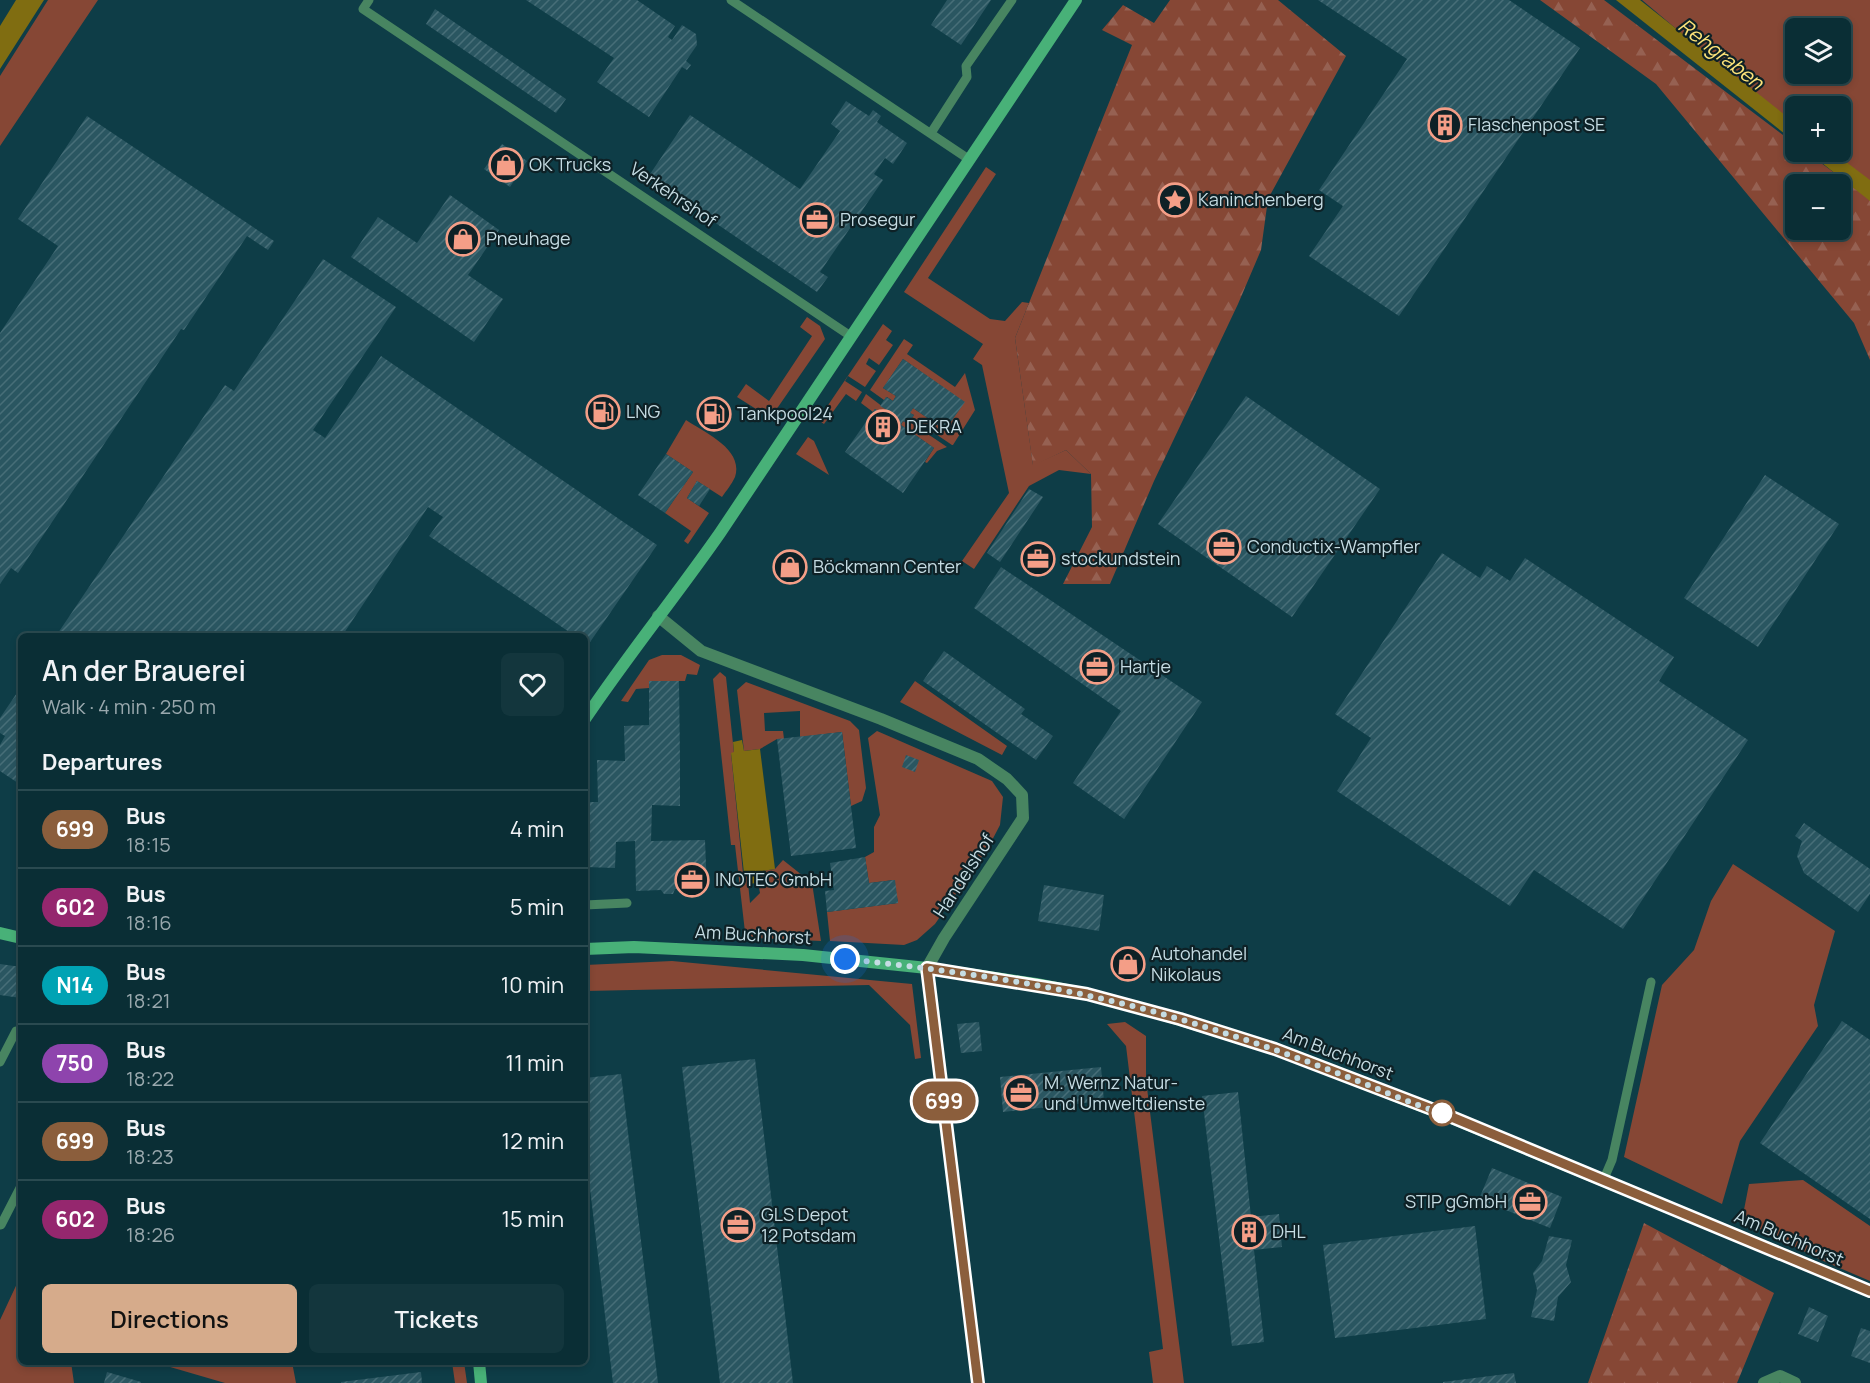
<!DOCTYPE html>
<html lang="en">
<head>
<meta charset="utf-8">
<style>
  :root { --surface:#0a2e35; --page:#13363d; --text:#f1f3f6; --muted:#99a8ad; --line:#2a4a50; --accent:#d6ab8b }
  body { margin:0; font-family:Manrope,sans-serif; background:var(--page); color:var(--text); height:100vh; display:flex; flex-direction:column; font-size:22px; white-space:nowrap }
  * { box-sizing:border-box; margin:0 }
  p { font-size:20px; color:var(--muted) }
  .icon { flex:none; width:33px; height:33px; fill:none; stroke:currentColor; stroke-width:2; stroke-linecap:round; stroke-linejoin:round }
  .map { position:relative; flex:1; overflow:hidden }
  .side { position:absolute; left:18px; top:633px; width:570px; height:732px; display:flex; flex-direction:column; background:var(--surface); border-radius:9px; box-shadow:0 3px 9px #0003,0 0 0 2px var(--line) }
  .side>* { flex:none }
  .badge { padding:0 12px; border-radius:20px; font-size:21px; line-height:39px }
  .controls { position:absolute; left:1785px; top:18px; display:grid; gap:12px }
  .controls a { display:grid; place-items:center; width:66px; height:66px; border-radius:9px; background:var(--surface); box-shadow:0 3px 9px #0003,0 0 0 2px var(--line); font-size:30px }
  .you { position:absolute; width:30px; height:30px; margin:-15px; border:4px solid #fff; border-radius:50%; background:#1a73e8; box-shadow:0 0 0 9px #1a73e833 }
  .map>.badge { position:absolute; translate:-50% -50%; box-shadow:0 0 0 3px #fff }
  h2 { padding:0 24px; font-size:22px; line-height:54px }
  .round { display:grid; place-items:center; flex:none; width:63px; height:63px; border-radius:9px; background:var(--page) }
  .summary { display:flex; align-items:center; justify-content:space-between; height:102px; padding:0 24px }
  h1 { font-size:28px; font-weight:600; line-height:45px }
  .cta { display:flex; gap:12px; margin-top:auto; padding:12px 24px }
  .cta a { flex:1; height:69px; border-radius:9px; background:var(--accent); color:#111; font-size:24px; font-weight:600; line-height:69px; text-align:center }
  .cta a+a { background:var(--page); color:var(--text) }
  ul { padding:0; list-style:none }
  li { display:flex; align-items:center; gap:18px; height:78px; padding:0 24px; border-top:2px solid var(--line) }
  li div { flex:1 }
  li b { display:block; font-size:22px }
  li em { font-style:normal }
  li .badge { min-width:66px; font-weight:700; text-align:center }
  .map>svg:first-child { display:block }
</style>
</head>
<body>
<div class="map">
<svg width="1870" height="1383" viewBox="0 0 1870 1383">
  <defs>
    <pattern id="forest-firs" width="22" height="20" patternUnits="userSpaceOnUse" patternTransform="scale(1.5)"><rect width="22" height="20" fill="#864735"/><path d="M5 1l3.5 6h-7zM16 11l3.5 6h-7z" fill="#966152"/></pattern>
    <pattern id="building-hatch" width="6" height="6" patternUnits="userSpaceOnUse" patternTransform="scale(1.5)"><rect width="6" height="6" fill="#2a5661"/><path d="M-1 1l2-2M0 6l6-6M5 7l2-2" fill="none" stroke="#476e78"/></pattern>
  </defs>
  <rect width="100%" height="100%" fill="#0e3d47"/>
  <path fill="#864735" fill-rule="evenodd" d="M48,0H98L0,146V76Z
    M1642,0H1870V191L1823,152H1840V106H1796L1795,129ZM1796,28H1840V74H1796Z
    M986,167L996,174L928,278L990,319L1005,321L1022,302L1029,303L1015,338L1033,465L1066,450L1091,474L1059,470L1029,486L974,569L962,561L1009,493L982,365L973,359L983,344L904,292Z
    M807,317L820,326L825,339L776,410L764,414L737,397L746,384L769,401L812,336L800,327Z
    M883,324L892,331L886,340L893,345L879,365L869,358L866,364L876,371L865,387L848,376L845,381L862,392L856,401L846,394L824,424L818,420Z
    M904,339L913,345L907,354L955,387L965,373L975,410L953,445H952L912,418L914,415L910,413L913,408L945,430L964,402L903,359L883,388L896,396L893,401L887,397L884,400L870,390Z
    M866,394L887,410L884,414L875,409L873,412L861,403Z
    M686,420C705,433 744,449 735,477C732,484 726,491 722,497L697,481L687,498L709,513L688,544L684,541L691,531L665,513L693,472L666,454Z
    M903,421L908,424L910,422L947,447L937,451L927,463L925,462L934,448L901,425Z
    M808,437L814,441L829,475L796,454Z
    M662,655H681L700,665L697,675L687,674L685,681H649V688L636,689L628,702L621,701L649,660Z
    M720,672L726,677L734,753H731L743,873H747L750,903L760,893L756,872L775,869L783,860L812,883L821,941L754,938L745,932L735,845H731L713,679Z
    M915,681L1007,746L1002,755L900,702Z
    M746,682L850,721L859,730L866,788L862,801L851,806L842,732L800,737V711L764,713L765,731H783L784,739H777L760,749L744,751L737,690Z
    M877,731L992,781L1003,797L1000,825L988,848L935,924L917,940L904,945L830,941L827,912L898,903L894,880L869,883L865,857L874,852V827L880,815L868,738Z
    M1733,864L1835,931L1814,1005L1818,1026L1740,1141L1722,1204L1624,1157L1662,985L1694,950L1711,901Z
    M672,961L912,984L921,1058L915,1059L910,1025L869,985L585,991V965Z
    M1125,1022L1146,1036V1080L1184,1383H1153L1149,1352L1163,1349L1126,1046L1107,1024Z
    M1803,1180L1870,1226V1281L1821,1260L1742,1220L1749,1184Z
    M21,1275V1362H71L74,1383H0V1320Z
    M153,1362H292L296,1383H225Z
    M452,1362H464L467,1383H455Z"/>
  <path fill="url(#forest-firs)" fill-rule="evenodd" d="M1170,0H1278L1346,56L1268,199L1261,250L1238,304L1154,481L1110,584H1063L1092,527L1091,474L1066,450L1033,466L1015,338L1132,45L1102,30L1123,5L1154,23Z
    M1540,0H1604L1795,144L1796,152H1806L1870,199V360L1854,323L1656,84ZM1796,184H1840V230H1796Z
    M1644,1223L1774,1293L1737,1383H1588Z"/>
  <path fill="#806d11" d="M16,0H44L0,69V26Z
    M1616,0H1640L1795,123V142Z
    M1808,152H1833L1870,180V201Z
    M742,740L744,751L760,749L775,869L756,872L757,883L748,884L747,874L744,873L731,753L734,752L733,742Z"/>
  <path fill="url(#building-hatch)" d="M526,0H637L675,26L668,37L672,40L682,25L696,34L697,45L686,61L691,65L687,70L682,67L649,117L597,82L614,58Z
    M947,0H991L961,45L931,25Z
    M1318,0H1509L1580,48L1399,316L1309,256L1343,206L1319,190L1407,59Z
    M435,9L566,99L556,113L426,24Z
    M846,101L869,116L873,110L881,116L877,122L907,143L893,164L885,158L874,174L883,180L820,272L828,277L817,292L648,177L690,115L800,189L840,131L831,124Z
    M87,116L274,241L268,250L247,236L184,330L181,329L18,573L11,568L0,584V333L58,246L18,219Z
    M502,144L527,161L510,187L484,169Z
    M450,195L499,230L468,275L503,299L474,342L351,257L378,217L417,243Z
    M323,259L396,307L313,430L325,438L381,356L657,545L588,645L585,643V636H575L429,536L443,517L428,507L342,636H56L225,385L234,391Z
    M903,359L965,402L945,430L913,408L910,413L914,415L908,424L903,421L901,425L934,448L903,493L845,452L875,409L884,414L887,410L880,406L886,397L893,401L896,396L883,388Z
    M1246,396L1380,489L1292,617L1158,524Z
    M711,408L723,415L719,421L707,414Z
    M666,454L693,472L665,513L638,495Z
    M1765,475L1839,524L1758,647L1684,598Z
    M697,481L710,489L699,506L687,498Z
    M1029,489L1043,497L1000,562L987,553Z
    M1038,550L1046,556L1039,567L1031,562Z
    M1442,553L1480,578L1487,566L1510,581L1525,558L1674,657L1659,681L1748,740L1623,929L1534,870L1510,906L1337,791L1371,738L1335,714Z
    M1001,567L1202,702L1124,819L1073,783L1121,711L974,608Z
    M944,651L1025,709L1021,714L1053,736L1036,760L923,681Z
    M649,681H679L680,762V806L652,805L651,841L705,840L707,890L675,889L673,894H664L661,890L636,891L635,841L616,842L615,868L585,867V802H598L597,760L625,761L624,726L649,725Z
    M21,687V785L0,771V745L5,736L0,733V718Z
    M842,732L856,848L791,856L777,739Z
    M906,755L919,760L915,772L902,767Z
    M1804,823L1870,869V894L1858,912L1804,873L1797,856L1802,841L1795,836Z
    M865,857L869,883L895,880L898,903L827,912L825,891L834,890L830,863Z
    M1044,885L1104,895L1099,931L1038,921Z
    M0,964L21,967V998L0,995Z
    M1842,1021L1870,1040V1219L1760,1143Z
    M979,1022L982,1051L961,1053L957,1024Z
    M755,1059L793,1383H720L682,1067Z
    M1101,1067L1104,1101L1003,1112L1000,1077Z
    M621,1074L658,1383H613L585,1146V1078Z
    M1238,1092L1251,1217L1279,1214L1282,1247L1254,1250L1264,1342L1232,1346L1202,1096Z
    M1492,1168L1562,1197L1550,1228L1479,1199Z
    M1475,1226L1486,1319L1335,1338L1323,1245Z
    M1549,1236L1572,1240L1566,1265L1571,1282L1558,1297L1554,1321L1531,1317L1537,1290L1533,1273L1542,1261Z
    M1809,1307L1828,1316L1818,1342L1798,1334Z
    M1861,1328L1870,1331V1363L1851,1356Z
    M107,1372L141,1382V1383H104Z
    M421,1372L422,1383H341V1382Z
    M1514,1373L1516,1383H1443V1382Z"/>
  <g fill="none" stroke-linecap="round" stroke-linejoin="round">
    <path stroke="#488561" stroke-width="9" d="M369,0L363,9L852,337
      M731,0L970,160
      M931,133L967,77L966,66L1012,0
      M585,905L627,903
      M0,1062L16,1031
      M1603,1181L1612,1160L1651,982
      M0,1225H1L21,1186"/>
    <path stroke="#488561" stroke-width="12" d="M658,616L701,651L881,719L978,759L1007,779L1022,795L1023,818L944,938L927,968L978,1383
      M1764,1383L1780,1376L1795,1383"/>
    <path stroke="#48b178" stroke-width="12" d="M585,719C628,655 676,596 720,533L1076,0
      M0,933L21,938
      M585,949L634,947L803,955L927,968L1036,984L1087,994L1144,1009L1275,1049L1442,1114L1870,1291
      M479,1362L481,1383"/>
  </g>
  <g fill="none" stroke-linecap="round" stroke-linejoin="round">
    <g stroke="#fff" stroke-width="14">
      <path id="line" d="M978,1383L927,968L1087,994L1180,1019L1275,1049L1442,1113L1870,1291"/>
    </g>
    <use href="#line" stroke="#8b5e3c" stroke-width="9"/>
    <path stroke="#c5dce3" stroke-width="6" stroke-dasharray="0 10.8" d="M845,959C966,972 1082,988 1199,1025C1248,1040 1297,1057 1345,1076C1377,1088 1411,1104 1442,1113"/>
  </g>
  <defs>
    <g id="building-ring" transform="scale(1.725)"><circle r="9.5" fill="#0e2126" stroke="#f49e87" stroke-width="1.5"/><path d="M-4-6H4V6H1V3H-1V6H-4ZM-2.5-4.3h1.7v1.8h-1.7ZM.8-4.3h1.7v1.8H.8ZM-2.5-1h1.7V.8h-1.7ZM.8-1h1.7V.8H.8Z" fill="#f49e87"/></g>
    <g id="shop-ring" transform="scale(1.725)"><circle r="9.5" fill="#0e2126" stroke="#f49e87" stroke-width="1.5"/><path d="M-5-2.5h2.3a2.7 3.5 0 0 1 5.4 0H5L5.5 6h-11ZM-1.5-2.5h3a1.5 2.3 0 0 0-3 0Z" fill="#f49e87"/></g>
    <g id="sight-ring" transform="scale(1.725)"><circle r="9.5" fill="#0e2126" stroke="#f49e87" stroke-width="1.5"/><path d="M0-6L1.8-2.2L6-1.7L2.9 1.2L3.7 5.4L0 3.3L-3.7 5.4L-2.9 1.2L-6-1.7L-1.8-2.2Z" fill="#f49e87"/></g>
    <g id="office-ring" transform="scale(1.725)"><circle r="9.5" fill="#0e2126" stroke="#f49e87" stroke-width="1.5"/><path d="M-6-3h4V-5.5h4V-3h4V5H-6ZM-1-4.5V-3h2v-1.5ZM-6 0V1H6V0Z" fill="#f49e87"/></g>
    <g id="fuel-ring" transform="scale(1.725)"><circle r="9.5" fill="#0e2126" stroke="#f49e87" stroke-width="1.5"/><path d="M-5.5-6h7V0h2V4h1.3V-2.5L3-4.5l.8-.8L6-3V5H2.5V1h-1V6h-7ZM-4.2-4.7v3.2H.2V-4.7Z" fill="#f49e87"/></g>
  </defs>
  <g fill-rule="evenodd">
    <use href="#building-ring" x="1445" y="125"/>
    <use href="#shop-ring" x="506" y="165"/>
    <use href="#sight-ring" x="1175" y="200"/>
    <use href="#office-ring" x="817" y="220"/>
    <use href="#shop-ring" x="463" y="239"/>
    <use href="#fuel-ring" x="603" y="412"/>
    <use href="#fuel-ring" x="714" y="414"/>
    <use href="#building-ring" x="883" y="427"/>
    <use href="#office-ring" x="1224" y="547"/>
    <use href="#office-ring" x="1038" y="559"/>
    <use href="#shop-ring" x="790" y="567"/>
    <use href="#office-ring" x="1097" y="667"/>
    <use href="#office-ring" x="692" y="880"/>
    <use href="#shop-ring" x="1128" y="964"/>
    <use href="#office-ring" x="1021" y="1093"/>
    <use href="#office-ring" x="1530" y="1202"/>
    <use href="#office-ring" x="738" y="1225"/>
    <use href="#building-ring" x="1249" y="1232"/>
  </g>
  <circle fill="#fff" stroke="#8b5e3c" stroke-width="3" cx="1442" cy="1113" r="12"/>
  <g text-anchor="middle" stroke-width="4.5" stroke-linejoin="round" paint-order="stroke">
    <g font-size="18" fill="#c5dce3" stroke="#0e2126" text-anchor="start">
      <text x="1468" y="131">Flaschenpost SE</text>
      <text x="529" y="171">OK Trucks</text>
      <text x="1198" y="206">Kaninchenberg</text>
      <text x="840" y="226">Prosegur</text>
      <text x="486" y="245">Pneuhage</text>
      <text x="626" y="418">LNG</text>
      <text x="737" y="420">Tankpool24</text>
      <text x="906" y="433">DEKRA</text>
      <text x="1247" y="553">Conductix-Wampfler</text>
      <text x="1061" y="565">stockundstein</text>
      <text x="813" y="573">Böckmann Center</text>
      <text x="1120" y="673">Hartje</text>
      <text x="715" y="886">INOTEC GmbH</text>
      <text x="1151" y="960">Autohandel<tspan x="1151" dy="21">Nikolaus</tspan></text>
      <text x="1044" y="1089">M. Wernz Natur-<tspan x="1044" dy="21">und Umweltdienste</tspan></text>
      <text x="1507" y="1208" text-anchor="end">STIP gGmbH</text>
      <text x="761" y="1221">GLS Depot<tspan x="761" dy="21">12 Potsdam</tspan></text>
      <text x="1272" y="1238">DHL</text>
    </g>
    <g font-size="18" fill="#c5dce3" stroke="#0e2126">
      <text transform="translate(673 195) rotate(34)" y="6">Verkehrshof</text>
      <text transform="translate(964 876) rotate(-57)" y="6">Handelshof</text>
      <text transform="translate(753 935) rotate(3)" y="6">Am Buchhorst</text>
      <text transform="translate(1338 1054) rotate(21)" y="6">Am Buchhorst</text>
      <text transform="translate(1789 1238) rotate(23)" y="6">Am Buchhorst</text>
    </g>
    <g font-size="20" font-style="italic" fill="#fde47a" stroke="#0e2126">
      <text transform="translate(1721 54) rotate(38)" y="7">Rehgraben</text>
    </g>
  </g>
</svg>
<div class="controls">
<a><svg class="icon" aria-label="layers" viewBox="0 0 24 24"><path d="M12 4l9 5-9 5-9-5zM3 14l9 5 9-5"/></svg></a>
<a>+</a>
<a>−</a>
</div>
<div class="you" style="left:845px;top:959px"></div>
<b class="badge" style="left:944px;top:1101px;background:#8b5e3c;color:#fff">699</b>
<section class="side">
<div class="summary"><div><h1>An der Brauerei</h1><p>Walk · 4 min · 250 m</p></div><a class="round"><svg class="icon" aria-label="heart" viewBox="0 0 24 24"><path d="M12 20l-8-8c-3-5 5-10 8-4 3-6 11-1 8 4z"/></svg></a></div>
<h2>Departures</h2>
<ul>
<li><span class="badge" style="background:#8b5e3c;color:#fff">699</span><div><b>Bus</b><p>18:15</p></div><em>4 min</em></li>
<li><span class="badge" style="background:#95276e;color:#fff">602</span><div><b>Bus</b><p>18:16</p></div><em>5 min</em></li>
<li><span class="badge" style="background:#00a3b4;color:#fff">N14</span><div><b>Bus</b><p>18:21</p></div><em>10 min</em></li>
<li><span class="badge" style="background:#8e44ad;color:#fff">750</span><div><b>Bus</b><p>18:22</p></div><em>11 min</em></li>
<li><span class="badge" style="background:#8b5e3c;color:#fff">699</span><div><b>Bus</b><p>18:23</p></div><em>12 min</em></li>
<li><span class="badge" style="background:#95276e;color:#fff">602</span><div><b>Bus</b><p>18:26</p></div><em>15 min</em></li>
</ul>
<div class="cta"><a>Directions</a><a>Tickets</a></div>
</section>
</div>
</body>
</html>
